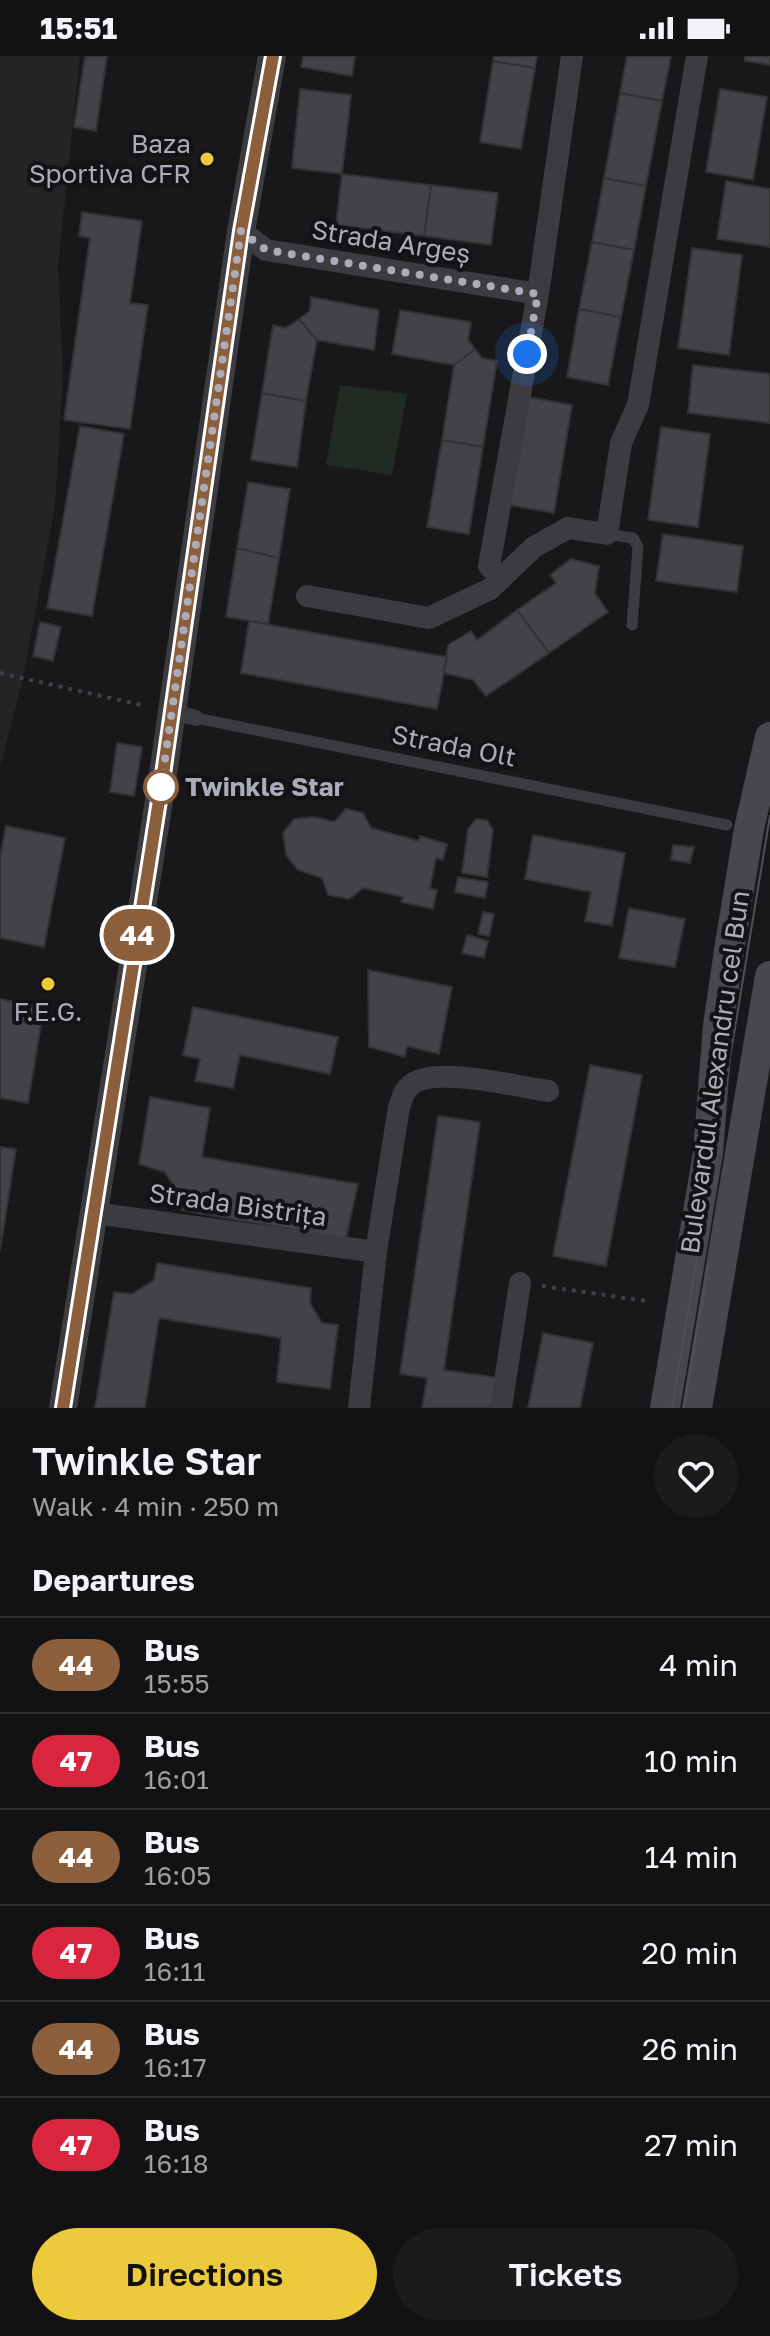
<!DOCTYPE html>
<html lang="en">
<head>
<meta charset="utf-8">
<style>
  :root { --surface:#121214; --page:#1b1b1d; --text:#f1f3f6; --muted:#9c9ea0; --line:#313234; --accent:#edca3c }
  body { margin:0; font-family:"Golos Text",sans-serif; background:var(--page); color:var(--text); height:100vh; display:flex; flex-direction:column; font-size:30px; white-space:nowrap }
  * { box-sizing:border-box; margin:0 }
  p { font-size:26px; color:var(--muted) }
  .icon { flex:none; width:44px; height:44px; fill:none; stroke:currentColor; stroke-width:2; stroke-linecap:round; stroke-linejoin:round }
  .map { position:relative; height:1352px; overflow:hidden }
  .panel { display:flex; flex-direction:column; background:var(--surface); flex:1 }
  .panel>* { flex:none }
  .badge { padding:0 16px; border-radius:26px; font-size:28px; line-height:52px }
  .you { position:absolute; width:40px; height:40px; margin:-20px; border:6px solid #fff; border-radius:50%; background:#1a73e8; box-shadow:0 0 0 12px #1a73e833 }
  .map>.badge { position:absolute; translate:-50% -50%; box-shadow:0 0 0 4px #fff }
  h2 { padding:0 32px; font-size:30px; line-height:72px }
  .round { display:grid; place-items:center; flex:none; width:84px; height:84px; border-radius:42px; background:var(--page) }
  .summary { display:flex; align-items:center; justify-content:space-between; height:136px; padding:0 32px }
  h1 { font-size:38px; font-weight:600; line-height:60px }
  .action { display:flex; gap:16px; margin-top:auto; padding:16px 32px }
  .action a { flex:1; height:92px; border-radius:48px; background:var(--accent); color:#111; font-size:32px; font-weight:600; line-height:92px; text-align:center }
  .action a+a { background:var(--page); color:var(--text) }
  ul { padding:0; list-style:none }
  li { display:flex; align-items:center; gap:24px; height:96px; padding:0 32px; border-top:2px solid var(--line) }
  li div { flex:1 }
  li b { display:block; font-size:30px }
  li em { font-style:normal }
  li .badge { min-width:88px; font-weight:700; text-align:center }
  .status { display:flex; justify-content:space-between; align-items:center; height:56px; padding:0 40px; background:var(--surface); direction:ltr }
  .status svg { height:22px; fill:currentColor }
  .map>svg:first-child { display:block }
</style>
</head>
<body>
<div class="status"><b>15:51</b><svg viewBox="0 0 49 12"><path d="M0 12V9h3v3zM5 12V6h3v6zM10 12V3h3v9zM15 12V0h3v12zM26 1h20v11H26zM47 4h2v5h-2z"/></svg></div>
<div class="map">
<svg width="770" height="1352" viewBox="0 0 770 1352">
  <rect width="100%" height="100%" fill="#18181a"/>
  <path fill="#242427" d="M0,0H80L58,210L63,320L55,450L22,627L0,710Z"/>
  <path fill="#222a24" d="M340,329L407,338L392,419L326,409Z"/>
  <path fill="#424247" stroke="#323235" stroke-width="2" d="M85,0H107L96,75L74,71Z
    M303,0H355L352,20L301,11Z
    M494,0H537L535,12L493,5Z
    M627,0H671L662,45L620,37Z
    M745,0H770V9L745,5Z
    M493,5L535,12L521,93L480,86Z
    M300,33L351,39L342,118L292,112Z
    M720,33L767,41L753,124L706,116Z
    M620,37L662,45L646,130L604,122Z
    M342,118L431,129L424,180L336,169Z
    M604,122L646,130L634,194L592,186Z
    M726,125L770,133V191L717,183Z
    M431,129L498,137L491,189L424,180Z
    M82,156L142,165L130,247L148,249L130,373L64,364L90,182L79,180Z
    M592,186L634,194L621,261L579,253Z
    M692,192L742,199L729,299L678,292Z
    M311,241L379,254L374,294L317,284L299,263L310,255Z
    M579,253L621,261L608,329L567,321Z
    M400,254L471,266L468,284L475,293L454,309L392,298Z
    M299,263L317,284L306,345L262,337L273,269L286,272Z
    M475,293L482,302L497,305L483,391L442,384L454,309Z
    M693,309L770,318V367L688,357Z
    M262,337L306,345L297,411L251,404Z
    M528,341L572,349L554,457L509,449Z
    M80,370L124,378L92,560L47,552Z
    M661,371L710,378L698,471L648,464Z
    M442,384L483,391L469,478L427,471Z
    M248,426L290,433L279,502L237,492Z
    M663,478L743,490L737,536L656,525Z
    M237,492L279,502L268,568L226,561Z
    M571,503L599,510L595,537L608,556L549,597L517,554L556,527L550,519Z
    M517,554L549,597L486,640L473,624L444,617L448,589L471,575L477,584Z
    M249,565L447,601L437,653L241,617Z
    M40,566L61,571L53,605L33,600Z
    M117,687L142,691L134,740L110,736Z
    M346,753L363,757L371,772L419,785L420,780L447,788L443,804L436,802L430,832L437,834L433,853L401,846L403,841L363,832L349,843L328,839L322,822L298,814L286,799L283,777L294,763L314,761L334,766Z
    M476,763L487,764L493,774L487,821L462,817L468,773Z
    M6,770L65,782L44,891L0,882V801Z
    M533,779L625,797L612,870L585,865L591,836L525,823Z
    M673,789L694,791L690,807L671,804Z
    M458,821L488,826L485,842L455,836Z
    M629,852L685,863L675,911L619,902Z
    M483,856L494,858L489,880L478,878Z
    M467,879L488,885L484,902L462,897Z
    M368,914L452,931L439,998L407,990L405,1001L369,991Z
    M0,943L44,951L28,1047L0,1042Z
    M193,951L338,981L330,1018L240,999L233,1032L195,1025L200,1003L183,999Z
    M590,1009L642,1019L606,1210L553,1200Z
    M150,1041L210,1052L202,1101L358,1128L346,1183L175,1153L174,1131L165,1116L139,1108Z
    M438,1060L480,1066L444,1314L500,1322L496,1352H422L427,1322L400,1318Z
    M0,1091L16,1093L0,1195Z
    M157,1207L311,1232L310,1247L322,1267L338,1269L330,1333L277,1326L281,1282L159,1262L145,1352H95L114,1236L132,1238L154,1224Z
    M543,1277L593,1287L580,1352H528Z"/>
  <g fill="none" stroke-linecap="round" stroke-linejoin="round">
    <path stroke="#3f4045" stroke-width="4" stroke-dasharray="4 6" stroke-linecap="butt" d="M0,617L146,650
      M542,1230L646,1245"/>
    <path stroke="#3b3b40" stroke-width="11" d="M607,478L633,482L638,491L632,569
      M196,662L727,769"/>
    <path stroke="#3b3b40" stroke-width="16" d="M172,656L196,662"/>
    <path stroke="#3b3b40" stroke-width="22" d="M241,175L266,194L538,238
      M502,522L489,510L538,238L572,0
      M307,540L429,562L490,533L534,491L568,472L607,478L621,387L638,349L697,0
      M94,1157L376,1196
      M359,1352L376,1196L399,1051C402,1043 404,1034 411,1029C433,1009 519,1031 548,1035
      M501,1352L520,1227"/>
    <path stroke="#3b3b40" stroke-width="28" d="M63,1352L161,732L241,175L272,0"/>
    <path stroke="#47474e" stroke-width="30" d="M665,1352L708,1097L718,970L730,888L749,773L770,681
      M697,1352L770,920"/>
    <path stroke="#505057" stroke-width="2" d="M672,1352L770,760
      M684,1352L708,1210"/>
  </g>
  <g fill="none" stroke-linecap="round" stroke-linejoin="round">
    <g stroke="#fff" stroke-width="18">
      <path id="line" d="M63,1352L161,732L241,175L273,0"/>
    </g>
    <use href="#line" stroke="#8b5e3c" stroke-width="12"/>
    <path stroke="#aaadb9" stroke-width="8" stroke-dasharray="0 14.4" d="M161,731L241,175L266,194L538,238L527,298"/>
  </g>
  <g fill="#edca3c" stroke="#131315" stroke-width="3">
    <circle cx="207" cy="103" r="8"/>
    <circle cx="48" cy="928" r="8"/>
  </g>
  <circle fill="#fff" stroke="#8b5e3c" stroke-width="4" cx="161" cy="731" r="16"/>
  <g text-anchor="middle" stroke-width="8" stroke-linejoin="round" paint-order="stroke">
    <g font-size="26" fill="#aaadb9" stroke="#131315" text-anchor="end">
      <text x="191" y="97">Baza<tspan x="191" dy="30">Sportiva CFR</tspan></text>
      <text x="48" y="965" text-anchor="middle">F.E.G.</text>
    </g>
    <g font-size="26" fill="#aaadb9" stroke="#131315">
      <text transform="translate(391 186) rotate(9)" y="9">Strada Argeș</text>
      <text transform="translate(454 690) rotate(11)" y="9">Strada Olt</text>
      <text transform="translate(715 1016) rotate(-82)" y="9">Bulevardul Alexandru cel Bun</text>
      <text transform="translate(238 1149) rotate(8)" y="9">Strada Bistrița</text>
    </g>
    <g font-size="26" font-weight="bold" fill="#aaadb9" stroke="#131315" text-anchor="start">
      <text x="185" y="740">Twinkle Star</text>
    </g>
  </g>
</svg>
<div class="you" style="left:527px;top:298px"></div>
<b class="badge" style="left:137px;top:879px;background:#8b5e3c;color:#fff">44</b>
</div>
<section class="panel">
<div class="summary"><div><h1>Twinkle Star</h1><p>Walk · 4 min · 250 m</p></div><a class="round"><svg class="icon" aria-label="heart" viewBox="0 0 24 24"><path d="M12 20l-8-8c-3-5 5-10 8-4 3-6 11-1 8 4z"/></svg></a></div>
<h2>Departures</h2>
<ul>
<li><span class="badge" style="background:#8b5e3c;color:#fff">44</span><div><b>Bus</b><p>15:55</p></div><em>4 min</em></li>
<li><span class="badge" style="background:#d7263d;color:#fff">47</span><div><b>Bus</b><p>16:01</p></div><em>10 min</em></li>
<li><span class="badge" style="background:#8b5e3c;color:#fff">44</span><div><b>Bus</b><p>16:05</p></div><em>14 min</em></li>
<li><span class="badge" style="background:#d7263d;color:#fff">47</span><div><b>Bus</b><p>16:11</p></div><em>20 min</em></li>
<li><span class="badge" style="background:#8b5e3c;color:#fff">44</span><div><b>Bus</b><p>16:17</p></div><em>26 min</em></li>
<li><span class="badge" style="background:#d7263d;color:#fff">47</span><div><b>Bus</b><p>16:18</p></div><em>27 min</em></li>
</ul>
<div class="action"><a>Directions</a><a>Tickets</a></div>
</section>
</body>
</html>
